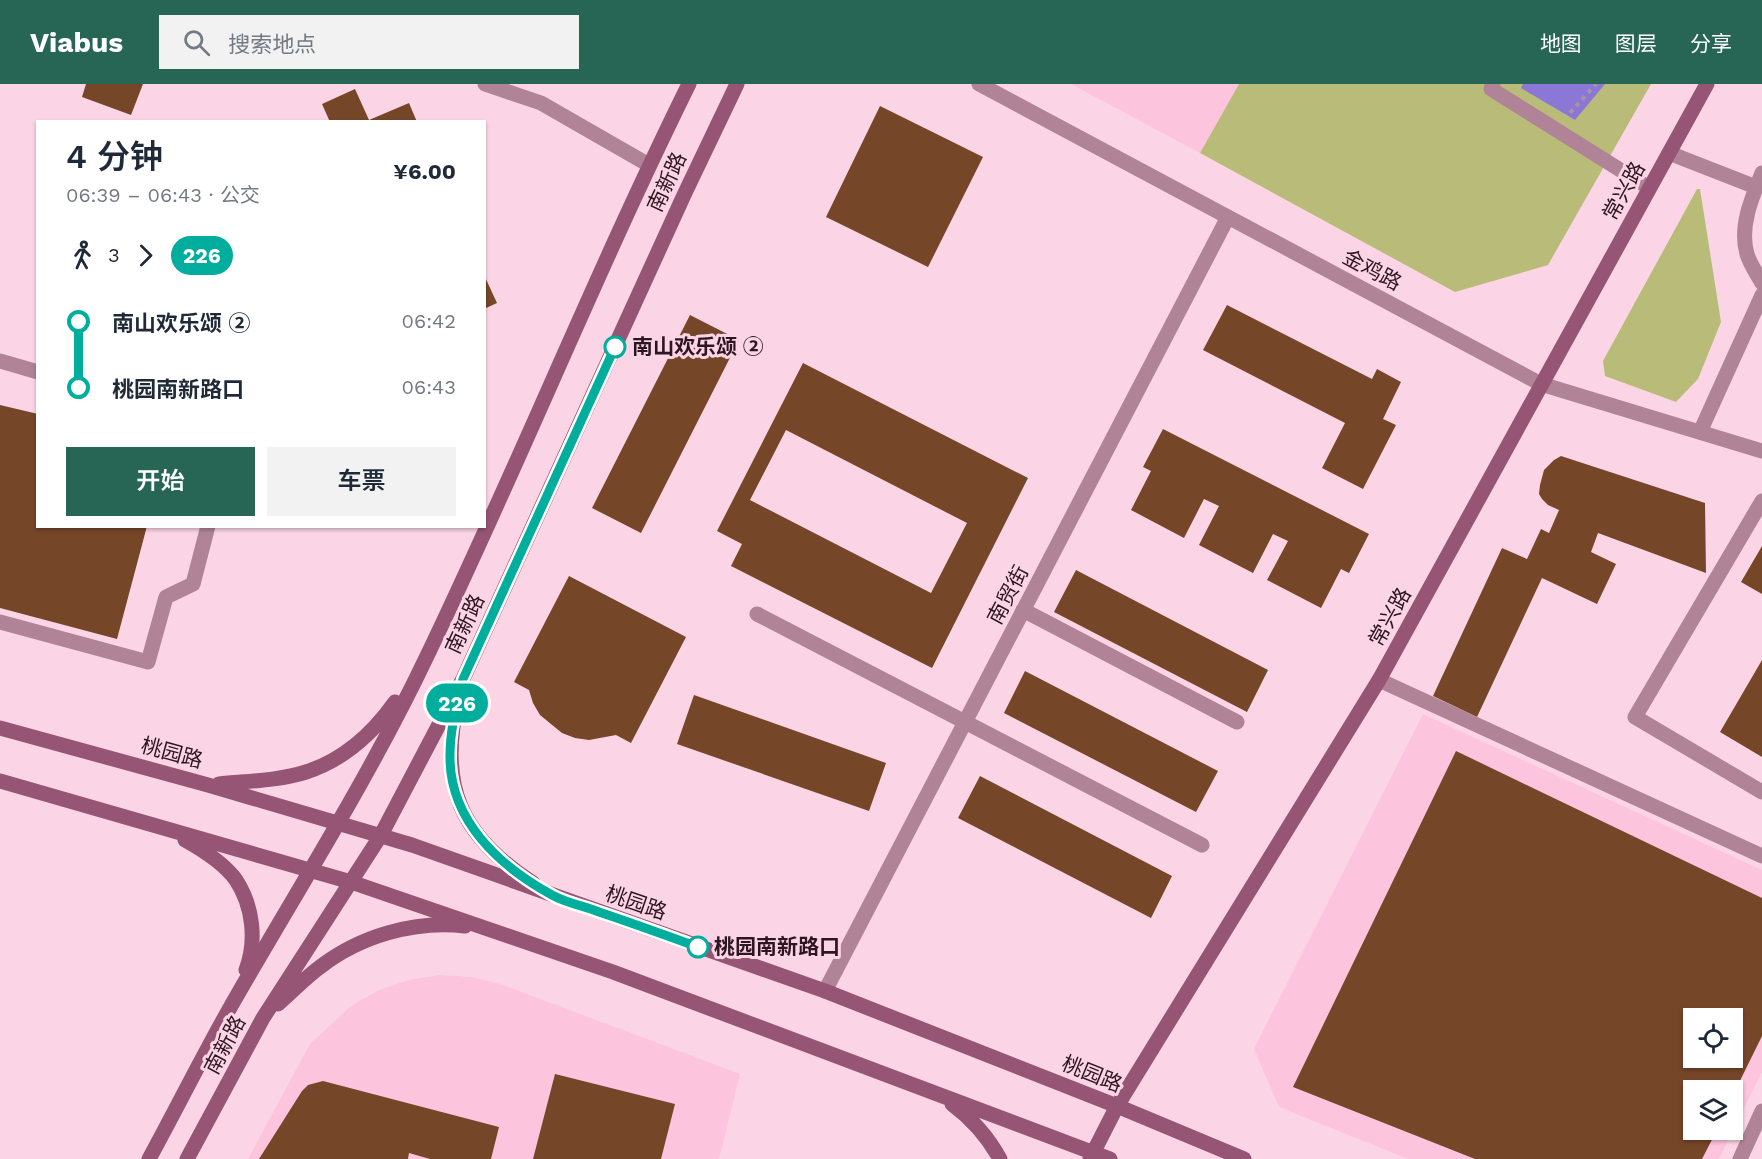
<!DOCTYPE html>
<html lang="zh">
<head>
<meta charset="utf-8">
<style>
  :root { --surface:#fff; --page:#f2f2f3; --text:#1f2937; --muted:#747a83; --accent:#276654 }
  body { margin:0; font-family:"Work Sans","Noto Sans SC",sans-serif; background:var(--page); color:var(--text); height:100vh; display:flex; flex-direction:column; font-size:22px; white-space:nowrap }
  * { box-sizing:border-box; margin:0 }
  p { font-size:20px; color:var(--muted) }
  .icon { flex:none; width:33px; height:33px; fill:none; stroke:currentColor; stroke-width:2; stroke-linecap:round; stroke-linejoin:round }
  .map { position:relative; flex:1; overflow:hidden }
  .drawer { position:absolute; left:36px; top:36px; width:450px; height:408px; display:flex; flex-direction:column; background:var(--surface); border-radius:0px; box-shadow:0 2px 4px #0004 }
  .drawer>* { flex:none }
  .badge { padding:0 12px; border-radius:20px; font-size:21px; line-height:39px }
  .tools { position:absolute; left:1683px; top:924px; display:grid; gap:12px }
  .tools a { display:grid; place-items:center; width:60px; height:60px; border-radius:0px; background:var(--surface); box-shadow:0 2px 4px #0004; font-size:30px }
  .map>.badge { position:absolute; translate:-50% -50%; box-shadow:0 0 0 3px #fff }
  .legs { display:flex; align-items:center; gap:9px; height:66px; padding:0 30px; font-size:20px }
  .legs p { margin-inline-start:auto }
  .headline { display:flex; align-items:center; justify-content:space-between; height:102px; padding:0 30px }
  h1 { font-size:33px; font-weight:600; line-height:45px }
  .button { display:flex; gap:12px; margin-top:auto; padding:12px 30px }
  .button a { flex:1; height:69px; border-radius:0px; background:var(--accent); color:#fff; font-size:24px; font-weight:600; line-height:69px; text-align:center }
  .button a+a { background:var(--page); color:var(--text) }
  ul { padding:0 30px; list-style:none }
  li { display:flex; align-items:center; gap:21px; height:66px; font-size:22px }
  li i { display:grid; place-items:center; width:9px; height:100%; margin:0 8px; background:currentColor }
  li i::after { content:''; width:15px; height:15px; margin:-8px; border:4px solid; border-radius:50%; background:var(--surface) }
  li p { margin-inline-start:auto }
  li:first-child i { background:linear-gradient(#0000 50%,currentColor 0) }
  li:last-child i { background:linear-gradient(currentColor 50%,#0000 0) }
  header { display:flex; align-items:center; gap:36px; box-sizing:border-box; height:84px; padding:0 30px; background:var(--accent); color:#fff }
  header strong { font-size:28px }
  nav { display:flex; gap:33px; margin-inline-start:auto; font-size:21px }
  .search { width:420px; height:54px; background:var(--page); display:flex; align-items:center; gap:15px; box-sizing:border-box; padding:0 21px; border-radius:0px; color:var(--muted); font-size:22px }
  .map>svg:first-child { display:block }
</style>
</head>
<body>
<header>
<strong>Viabus</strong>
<div class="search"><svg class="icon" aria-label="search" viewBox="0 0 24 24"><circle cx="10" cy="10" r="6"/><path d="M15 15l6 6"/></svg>搜索地点</div>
<nav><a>地图</a><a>图层</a><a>分享</a></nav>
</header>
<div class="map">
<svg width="1762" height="1075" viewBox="0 0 1762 1075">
  <rect width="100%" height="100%" fill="#fbd5e5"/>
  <path fill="#fdc4dd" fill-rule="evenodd" d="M1071,0H1239L1200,69Z
    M1423,630L1762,786V988L1719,1075H1408L1279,1023L1254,965ZM1694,934H1732V974H1694ZM1694,1006H1732V1046H1694Z
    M440,891L472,893L503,901L740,990L719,1075H248L310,960L351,922L379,906L409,896Z"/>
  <path fill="#b9bc78" d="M1239,0H1651L1548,181L1455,208L1200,69Z
    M1697,105H1700L1721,238L1698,295L1676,318L1605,292L1603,277Z"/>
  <path fill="#8a77d6" d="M1523,0H1605L1575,36L1521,4Z"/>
  <path fill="#764629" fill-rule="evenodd" d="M86,0H143L131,31L82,13Z
    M355,5L369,36L409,19L417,38H330L322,20Z
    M880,22L983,73L928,183L826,133Z
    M484,191L497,219L484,225Z
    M1227,221L1372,295L1377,285L1401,298L1383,335L1396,341L1363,405L1322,384L1345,339L1203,266Z
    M690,231L739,256L641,449L592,424Z
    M803,279L1028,394L932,584L731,482L742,460L717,447ZM786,346L967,439L931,509L750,416Z
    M0,321L38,330V442H147L117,555L0,524Z
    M1163,345L1369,450L1349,489L1341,485L1321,524L1267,496L1288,457L1273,450L1253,489L1199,461L1219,422L1204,415L1184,454L1131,426L1151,387L1143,383Z
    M1561,372L1705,419L1706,489L1598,449L1591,468L1616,480L1597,520L1542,494L1477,633L1433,612L1502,464L1527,475L1541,445L1549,449L1559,426L1548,421L1542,415L1539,410L1540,401L1544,386L1554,376Z
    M1762,462V510L1741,498Z
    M1076,486L1268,586L1247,628L1054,528Z
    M569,492L686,553L631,659L616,651L589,656L575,654L562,649L540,631L533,619L529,606L514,598Z
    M1762,576V673L1720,648Z
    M1025,587L1218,687L1196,728L1004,629Z
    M694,611L886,679L869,727L677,660Z
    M1456,667L1762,814V952L1732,1013V1006H1694V1046H1717L1702,1075H1475L1293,1003ZM1694,934H1732V974H1694Z
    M980,692L1172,792L1151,834L958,734Z
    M555,990L675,1020L661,1075H533Z
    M323,997L499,1043L491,1075H430L409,1069L408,1075H259L302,1007L308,1001Z"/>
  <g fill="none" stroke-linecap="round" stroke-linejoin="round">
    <path stroke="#b0909e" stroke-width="4" stroke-dasharray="4.5 4.5" stroke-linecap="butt" d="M1570,29L1596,0"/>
    <path stroke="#b18397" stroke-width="15" d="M1669,69L1756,103
      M1762,89C1752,113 1739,143 1747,170C1750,180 1757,190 1762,199
      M0,277L38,288
      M1700,348L1762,211
      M1762,417L1635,633L1762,708
      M1023,526L1237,638
      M757,530L1202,761
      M0,538L148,578L166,513L193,500L208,442
      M1379,596L1762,772
      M1740,1075L1762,1027"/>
    <path stroke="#b18397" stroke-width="15" d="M485,0L541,19L649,81
      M979,0L1541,300L1762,367
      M1493,0L1491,5L1649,104
      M825,907L1228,133"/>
    <path stroke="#965574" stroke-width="15" d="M458,616C438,701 460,752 533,799
      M0,644L208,701L412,761L825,907L1117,1022L1244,1075
      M0,697L351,798L613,888L1110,1075
      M219,700C247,697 278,697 306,688C343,676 373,649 395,618
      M185,756C203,766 224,779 236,796C253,822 257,857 246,886
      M278,920C292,908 305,894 320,883C360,852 415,836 465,842
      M952,1020C972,1035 988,1053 1000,1075
      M149,1075C178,1022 205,967 235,915C300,802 371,690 427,572C518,383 596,188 689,0
      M187,1075L263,934L381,751L463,595L684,111L737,0
      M1090,1075L1117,1022L1379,596L1707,0"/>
  </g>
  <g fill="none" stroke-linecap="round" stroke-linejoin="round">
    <g stroke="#fff" stroke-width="14">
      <path id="line-1" d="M615,263L463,595C457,620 450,645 450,671C449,736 499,782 552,811C566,819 584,822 599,828C632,839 665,851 698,863"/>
    </g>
    <use href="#line-1" stroke="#01ad9c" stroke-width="9"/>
  </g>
  <g fill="#fff" stroke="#01ad9c" stroke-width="3">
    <circle cx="615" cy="263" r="10"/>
    <circle cx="698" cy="863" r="10"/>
  </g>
  <g text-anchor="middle" stroke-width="6" stroke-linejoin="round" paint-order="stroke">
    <g font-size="21" fill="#2d1621" stroke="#fbd5e5">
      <text transform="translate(667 98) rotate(-65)" y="7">南新路</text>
      <text transform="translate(1624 107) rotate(-61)" y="7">常兴路</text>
      <text transform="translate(1372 186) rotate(28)" y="7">金鸡路</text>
      <text transform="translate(1008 511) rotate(-62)" y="7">南贸街</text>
      <text transform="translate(1390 533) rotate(-61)" y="7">常兴路</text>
      <text transform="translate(465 540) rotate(-65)" y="7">南新路</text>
      <text transform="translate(172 669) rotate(15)" y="7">桃园路</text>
      <text transform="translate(636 819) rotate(19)" y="7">桃园路</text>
      <text transform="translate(225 961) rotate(-62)" y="7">南新路</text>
      <text transform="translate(1092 990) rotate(22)" y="7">桃园路</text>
    </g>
    <g font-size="21" font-weight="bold" fill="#2d1621" stroke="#fbd5e5" text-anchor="start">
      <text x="632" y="270">南山欢乐颂 ②</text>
      <text x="714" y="870">桃园南新路口</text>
    </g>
  </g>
</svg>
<div class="tools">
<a><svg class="icon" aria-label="locate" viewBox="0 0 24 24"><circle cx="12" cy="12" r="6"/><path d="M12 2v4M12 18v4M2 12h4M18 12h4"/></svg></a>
<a><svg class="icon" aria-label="layers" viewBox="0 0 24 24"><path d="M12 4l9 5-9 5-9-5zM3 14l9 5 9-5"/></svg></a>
</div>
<b class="badge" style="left:457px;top:619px;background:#01ad9c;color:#fff">226</b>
<section class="drawer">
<div class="headline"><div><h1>4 分钟</h1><p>06:39 – 06:43 · 公交</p></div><b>¥6.00</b></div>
<div class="legs"><svg class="icon" aria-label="walk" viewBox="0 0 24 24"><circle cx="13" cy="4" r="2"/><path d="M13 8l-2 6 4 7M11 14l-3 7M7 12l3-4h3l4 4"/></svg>3<svg class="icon" aria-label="forward" viewBox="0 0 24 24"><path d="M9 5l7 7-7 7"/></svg><b class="badge" style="background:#01ad9c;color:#fff">226</b></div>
<ul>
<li><i style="color:#01ad9c"></i><b>南山欢乐颂 ②</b><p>06:42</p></li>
<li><i style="color:#01ad9c"></i><b>桃园南新路口</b><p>06:43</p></li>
</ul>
<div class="button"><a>开始</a><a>车票</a></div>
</section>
</div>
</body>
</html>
